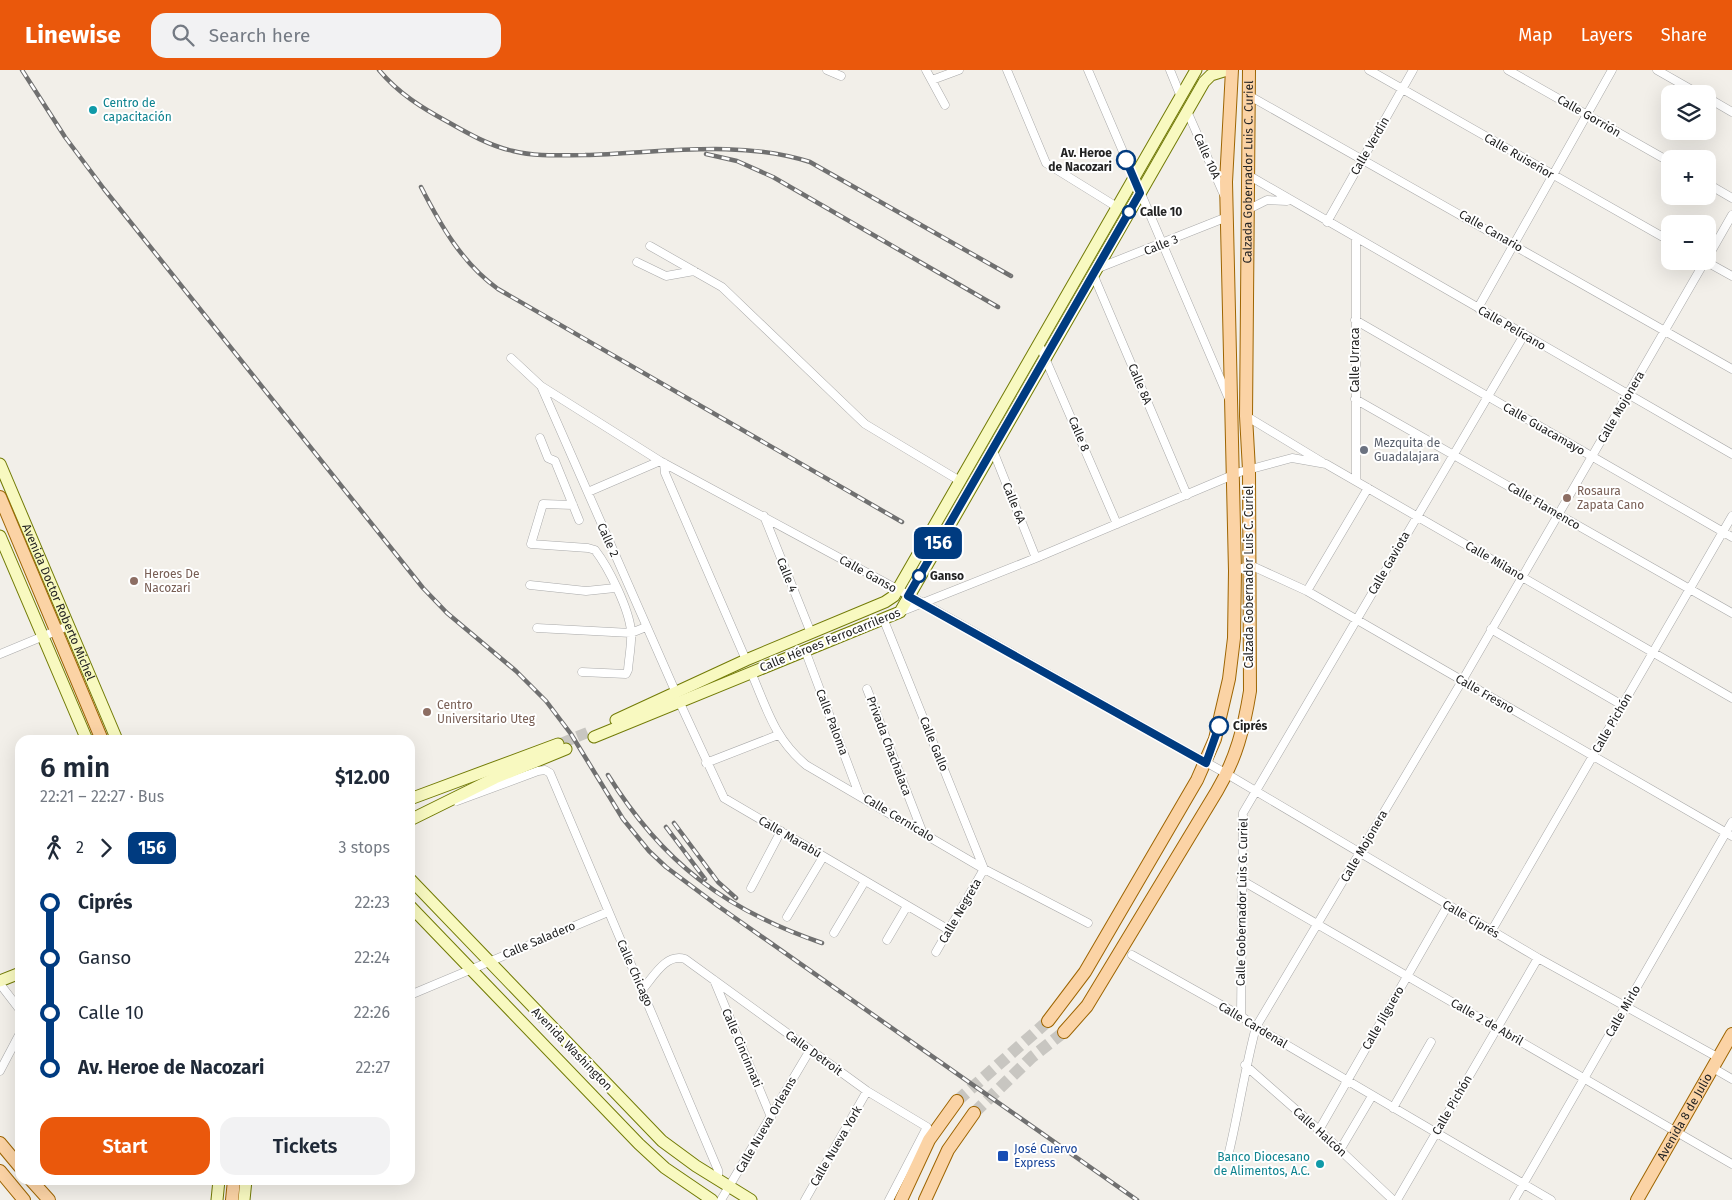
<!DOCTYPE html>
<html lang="en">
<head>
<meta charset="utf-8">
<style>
  :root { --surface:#fff; --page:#f2f2f3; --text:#1f2937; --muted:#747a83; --accent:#ea580c }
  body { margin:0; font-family:"Fira Sans",sans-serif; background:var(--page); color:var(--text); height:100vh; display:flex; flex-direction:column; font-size:19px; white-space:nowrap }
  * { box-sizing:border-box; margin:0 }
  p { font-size:16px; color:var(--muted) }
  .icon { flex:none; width:28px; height:28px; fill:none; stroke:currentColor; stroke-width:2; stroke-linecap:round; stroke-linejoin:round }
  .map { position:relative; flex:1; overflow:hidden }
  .drawer { position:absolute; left:15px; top:665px; width:400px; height:450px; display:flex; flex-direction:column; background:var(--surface); border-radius:15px; box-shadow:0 5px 20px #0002 }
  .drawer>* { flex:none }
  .badge { padding:0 10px; border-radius:8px; font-size:18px; line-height:32px }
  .tools { position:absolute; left:1661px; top:15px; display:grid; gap:10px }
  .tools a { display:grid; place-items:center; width:55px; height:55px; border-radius:10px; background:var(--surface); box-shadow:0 5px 20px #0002; font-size:25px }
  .map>.badge { position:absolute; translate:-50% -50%; box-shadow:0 0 0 2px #fff }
  .legs { display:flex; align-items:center; gap:8px; height:55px; padding:0 25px; font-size:16px }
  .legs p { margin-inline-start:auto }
  .summary { display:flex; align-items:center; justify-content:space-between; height:85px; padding:0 25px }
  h1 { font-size:28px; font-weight:600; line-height:38px }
  .cta { display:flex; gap:10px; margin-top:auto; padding:10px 25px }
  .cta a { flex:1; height:58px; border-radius:15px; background:var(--accent); color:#fff; font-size:20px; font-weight:600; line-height:58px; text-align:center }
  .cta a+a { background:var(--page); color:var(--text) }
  ul { padding:0 25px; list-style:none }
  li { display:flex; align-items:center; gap:18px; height:55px; font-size:19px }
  li i { display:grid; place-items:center; width:8px; height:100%; margin:0 6px; background:currentColor }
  li i::after { content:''; width:12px; height:12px; margin:-6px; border:4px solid; border-radius:50%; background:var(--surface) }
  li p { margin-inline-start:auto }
  li:first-child i { background:linear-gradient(#0000 50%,currentColor 0) }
  li:last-child i { background:linear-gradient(currentColor 50%,#0000 0) }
  header { display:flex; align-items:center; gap:30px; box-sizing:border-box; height:70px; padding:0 25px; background:var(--accent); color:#fff }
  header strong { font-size:24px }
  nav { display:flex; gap:28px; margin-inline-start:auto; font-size:18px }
  .search { width:350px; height:45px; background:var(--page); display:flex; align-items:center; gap:12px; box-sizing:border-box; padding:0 18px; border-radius:15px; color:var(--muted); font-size:19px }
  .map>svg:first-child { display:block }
</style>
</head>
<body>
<header>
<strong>Linewise</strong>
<div class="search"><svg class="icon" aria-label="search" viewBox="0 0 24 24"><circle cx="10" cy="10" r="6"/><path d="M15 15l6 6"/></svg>Search here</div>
<nav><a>Map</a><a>Layers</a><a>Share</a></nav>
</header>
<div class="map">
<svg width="1732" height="1130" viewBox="0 0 1732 1130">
  <rect width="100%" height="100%" fill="#f2efe9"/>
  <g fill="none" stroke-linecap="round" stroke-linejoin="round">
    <path stroke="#c8c6c1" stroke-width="11" stroke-dasharray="11 5.5" stroke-linecap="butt" d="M562,673L591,661"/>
    <path stroke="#c8c6c1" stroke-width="12" stroke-dasharray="12 6" stroke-linecap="butt" d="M957,1031L1048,951
      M974,1043L1032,987L1064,962"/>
    <g stroke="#a9a9a9" stroke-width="9">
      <path id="street" d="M827,0L841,6
        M926,0L945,35
        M1007,0L1046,93L1117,137
        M1088,0L1229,329
        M1170,0L1181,27
        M1369,0L1670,171
        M1508,0L1670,92
        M1657,0L1699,24
        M932,10L959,0
        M1248,25L1732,299
        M1708,28L1732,42
        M1187,41L1224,125
        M1248,105L1732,384
        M1708,114L1732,128
        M1247,140L1267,130L1287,131
        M1327,152L1413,0
        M1356,169V411
        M650,176L722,217L865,354L960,411
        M1708,187L1732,145
        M1705,191L1732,206
        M637,192L666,206L694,201
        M1096,199L1227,147
        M1093,204L1187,425
        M1478,238L1612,0
        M1355,250L1732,467
        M1039,274L1117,454
        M511,288L541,316L660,391L923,533L1227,704L1538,888L1719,988
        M541,316L676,623
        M1355,329L1732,543
        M1246,346L1322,392
        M540,368L548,388L555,391L579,450
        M992,378L1036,488
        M664,393L665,403L746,590
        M588,422L660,391
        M573,435L543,434L531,474L588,478L595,480C609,498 629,539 631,561C632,573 629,587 628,600L626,604L582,602
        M764,446L811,563
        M1235,501L1250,495L1307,521L1732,766
        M530,515L586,521L615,518
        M1307,521L1368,418
        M900,542L1036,488L1240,402L1292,388L1326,394L1732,628
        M883,548L984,799L936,882
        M537,558L631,563L646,557
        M1491,559L1622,635
        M805,580L859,724
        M0,584L68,556
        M751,602C767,639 774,668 806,695L984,799L1088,853
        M867,619L922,761
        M679,631L724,728L949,860
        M706,693L778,665
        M457,731L538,701L545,700L550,703L718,1100V1110
        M1241,810L1732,1094
        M751,818L781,761
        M787,847L823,787
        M1492,860L1732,446
        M834,863L865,811
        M887,870L907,836
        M1132,885L1241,946L1256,957L1551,1130
        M714,910L771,1047
        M0,914L20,940
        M642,920C654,906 666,883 685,889L867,1021L927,1057L889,1130
        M410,925L608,842
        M1241,946L1243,743L1524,265
        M1245,995L1319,1060L1393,1130
        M1713,998L1732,1009
        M0,1001L20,963
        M1393,1038L1431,972
        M1319,1060L1448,835
        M1340,1080L1372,1026
        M1229,1082C1239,1040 1245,998 1256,957L1462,611L1705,191
        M721,1130L810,980
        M805,1130L867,1021
        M1397,1130L1538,888
        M1514,1130L1732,752"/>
    </g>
    <g stroke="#727b06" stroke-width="13">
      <g id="secondary">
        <path id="s1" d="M0,394L117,670"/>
        <path d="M0,466L87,670"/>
        <path d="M616,650L746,590L885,532L894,526L1196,0"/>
        <path d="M594,667L900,542L1204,12L1211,5L1227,0"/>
        <path d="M410,729L558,674"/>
        <path d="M410,750L495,708L566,679"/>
        <path d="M410,809L662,1071L696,1096L751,1130"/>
        <path d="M410,836L639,1074L665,1098L712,1130"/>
        <path d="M0,911L20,903"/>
        <path d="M217,1130L219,1110"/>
        <path d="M244,1130L246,1110"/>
      </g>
    </g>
    <g stroke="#9e6502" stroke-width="14">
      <g id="primary">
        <path d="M0,427L102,670"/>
        <path d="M1048,951L1085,902L1197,710L1215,669L1229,609L1234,568L1235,501L1226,112L1232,0"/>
        <path id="s2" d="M1064,962L1087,936L1217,721C1236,689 1244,658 1250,621L1249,400L1246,346L1249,0"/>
        <path d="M0,1073L20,1097"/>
        <path d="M0,1101L24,1130"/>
        <path d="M31,1110L49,1130"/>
        <path d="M232,1130L234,1110"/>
        <path d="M901,1130L929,1070L957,1031"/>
        <path d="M925,1130L948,1080L974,1043"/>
        <path id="s3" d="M1637,1130L1732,964"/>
      </g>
    </g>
    <use href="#street" stroke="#fff" stroke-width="8"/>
    <use href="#secondary" stroke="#f8f9c0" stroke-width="11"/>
    <use href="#primary" stroke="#fbd3a5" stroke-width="12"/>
    <g stroke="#707070" stroke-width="4.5">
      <path id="rail" d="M22,0L65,67L104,119L423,518L447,543L516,601L546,631L571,664L623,749L649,781L666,797L718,836L1137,1130
        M379,0C398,23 422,38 448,52C469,64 490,76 513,81C537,87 561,85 585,85C659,83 738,69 810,92L1011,206
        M706,84L737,91L773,107L998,237
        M421,117C441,156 462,193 498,219L902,452
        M608,705C662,792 725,840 822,873
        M674,753L718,812L736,828
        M666,757L705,809"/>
    </g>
    <use href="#rail" stroke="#fff" stroke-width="2.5" stroke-dasharray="8" stroke-linecap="butt"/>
  </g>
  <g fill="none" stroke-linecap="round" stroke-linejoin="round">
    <g stroke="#fff" stroke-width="11">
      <path id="line-1" d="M1126,90L1140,123L908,526L1206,693L1219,656"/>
    </g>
    <use href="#line-1" stroke="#003b80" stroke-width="8"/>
  </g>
  <g fill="#0f9aa8" stroke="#fff" stroke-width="2">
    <circle cx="93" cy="40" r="5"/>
    <circle cx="1320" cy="1094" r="5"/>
  </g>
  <g fill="#fff" stroke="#003b80" stroke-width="2.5">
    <circle cx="1126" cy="90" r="9"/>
    <circle cx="1129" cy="142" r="6"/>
    <circle cx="919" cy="506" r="6"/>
    <circle cx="1219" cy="656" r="9"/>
  </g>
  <circle fill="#6b7280" stroke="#fff" stroke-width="2" cx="1364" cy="380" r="5"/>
  <g fill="#8d6e63" stroke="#fff" stroke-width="2">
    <circle cx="1567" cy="428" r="5"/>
    <circle cx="134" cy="511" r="5"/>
    <circle cx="427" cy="642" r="5"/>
  </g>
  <rect fill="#1a4fb4" stroke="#fff" stroke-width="2" x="997" y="1080" width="12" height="12" rx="2.5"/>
  <g text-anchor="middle" stroke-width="4" stroke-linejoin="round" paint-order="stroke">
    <g font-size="12" fill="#0d838f" stroke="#fff" text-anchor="start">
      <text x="103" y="37">Centro de<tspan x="103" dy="14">capacitación</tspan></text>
      <text x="1310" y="1091" text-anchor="end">Banco Diocesano<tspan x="1310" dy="14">de Alimentos, A.C.</tspan></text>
    </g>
    <g font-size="12" fill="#222" stroke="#fff">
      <text transform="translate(1589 46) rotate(30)" y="4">Calle Gorrión</text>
      <text transform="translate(1370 76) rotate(-60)" y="4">Calle Verdín</text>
      <text transform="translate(1207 86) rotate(66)" y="4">Calle 10A</text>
      <text transform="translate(1519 86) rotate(30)" y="4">Calle Ruiseñor</text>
      <text dy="4" stroke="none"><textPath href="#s2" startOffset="911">Calzada Gobernador Luis C. Curiel</textPath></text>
      <text transform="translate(1491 161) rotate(30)" y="4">Calle Canario</text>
      <text transform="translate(1161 175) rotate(-22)" y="4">Calle 3</text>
      <text transform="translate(1512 258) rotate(30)" y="4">Calle Pelícano</text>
      <text transform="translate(1355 290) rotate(-90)" y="4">Calle Urraca</text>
      <text transform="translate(1140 314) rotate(67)" y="4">Calle 8A</text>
      <text transform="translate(1621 337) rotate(-60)" y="4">Calle Mojonera</text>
      <text transform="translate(1544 359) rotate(30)" y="4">Calle Guacamayo</text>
      <text transform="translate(1079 364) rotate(67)" y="4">Calle 8</text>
      <text transform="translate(1014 433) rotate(68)" y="4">Calle 6A</text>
      <text transform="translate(1544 436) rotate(30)" y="4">Calle Flamenco</text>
      <text transform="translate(608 470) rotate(66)" y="4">Calle 2</text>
      <text transform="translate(1495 491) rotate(30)" y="4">Calle Milano</text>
      <text transform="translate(1389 493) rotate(-60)" y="4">Calle Gaviota</text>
      <text transform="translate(868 504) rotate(29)" y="4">Calle Ganso</text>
      <text transform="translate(787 505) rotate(68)" y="4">Calle 4</text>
      <text transform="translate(1249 507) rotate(-90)" y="4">Calzada Gobernador Luis C. Curiel</text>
      <text dy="4" stroke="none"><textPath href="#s1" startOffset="150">Avenida Doctor Roberto Michel</textPath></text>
      <text transform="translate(830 570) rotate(-22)" y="4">Calle Héroes Ferrocarrileros</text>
      <text transform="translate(1485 624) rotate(30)" y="4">Calle Fresno</text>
      <text transform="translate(832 652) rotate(69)" y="4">Calle Paloma</text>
      <text transform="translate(1612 653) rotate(-60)" y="4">Calle Pichón</text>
      <text transform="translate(934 674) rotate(68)" y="4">Calle Gallo</text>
      <text transform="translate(889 676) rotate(69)" y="4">Privada Chachalaca</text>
      <text transform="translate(899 748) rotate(31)" y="4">Calle Cernícalo</text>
      <text transform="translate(790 767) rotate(30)" y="4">Calle Marabú</text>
      <text transform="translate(1364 776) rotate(-60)" y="4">Calle Mojonera</text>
      <text transform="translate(1242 832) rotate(-89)" y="4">Calle Gobernador Luis G. Curiel</text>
      <text transform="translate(960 841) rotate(-60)" y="4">Calle Negreta</text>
      <text transform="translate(1471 849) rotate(30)" y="4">Calle Ciprés</text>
      <text transform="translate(539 870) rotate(-23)" y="4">Calle Saladero</text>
      <text transform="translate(635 903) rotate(66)" y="4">Calle Chicago</text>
      <text transform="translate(1623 941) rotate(-60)" y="4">Calle Mirlo</text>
      <text transform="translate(1383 948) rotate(-60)" y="4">Calle Jilguero</text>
      <text transform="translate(1487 952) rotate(30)" y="4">Calle 2 de Abril</text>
      <text transform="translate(1253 955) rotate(31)" y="4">Calle Cardenal</text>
      <text transform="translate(742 978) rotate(67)" y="4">Calle Cincinnati</text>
      <text transform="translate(572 979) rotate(46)" y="4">Avenida Washington</text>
      <text transform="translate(814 983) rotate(36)" y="4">Calle Detroit</text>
      <text transform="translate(1452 1035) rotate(-60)" y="4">Calle Pichón</text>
      <text dy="4" stroke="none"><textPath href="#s3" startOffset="96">Avenida 8 de Julio</textPath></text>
      <text transform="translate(766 1055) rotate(-60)" y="4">Calle Nueva Orleans</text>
      <text transform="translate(1320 1062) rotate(42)" y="4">Calle Halcón</text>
      <text transform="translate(836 1076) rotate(-60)" y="4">Calle Nueva York</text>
    </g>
    <g font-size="12" font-weight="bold" fill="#222" stroke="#fff" text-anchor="start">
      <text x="1112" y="87" text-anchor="end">Av. Heroe<tspan x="1112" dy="14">de Nacozari</tspan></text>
      <text x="1140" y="146">Calle 10</text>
      <text x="930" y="510">Ganso</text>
      <text x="1233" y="660">Ciprés</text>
    </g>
    <g font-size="12" fill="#5b616d" stroke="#fff" text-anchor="start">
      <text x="1374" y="377">Mezquita de<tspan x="1374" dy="14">Guadalajara</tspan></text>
    </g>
    <g font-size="12" fill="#785e54" stroke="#fff" text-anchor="start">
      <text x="1577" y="425">Rosaura<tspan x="1577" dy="14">Zapata Cano</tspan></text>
      <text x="144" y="508">Heroes De<tspan x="144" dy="14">Nacozari</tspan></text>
      <text x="437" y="639">Centro<tspan x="437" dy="14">Universitario Uteg</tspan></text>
    </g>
    <g font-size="12" fill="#164399" stroke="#fff" text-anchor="start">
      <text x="1014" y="1083">José Cuervo<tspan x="1014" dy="14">Express</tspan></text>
    </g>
  </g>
</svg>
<div class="tools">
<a><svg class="icon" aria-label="layers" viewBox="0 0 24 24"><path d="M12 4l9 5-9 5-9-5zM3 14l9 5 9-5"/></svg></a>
<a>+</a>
<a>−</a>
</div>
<b class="badge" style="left:938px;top:473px;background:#003b80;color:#fff">156</b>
<section class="drawer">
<div class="summary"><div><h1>6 min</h1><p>22:21 – 22:27 · Bus</p></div><b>$12.00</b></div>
<div class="legs"><svg class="icon" aria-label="walk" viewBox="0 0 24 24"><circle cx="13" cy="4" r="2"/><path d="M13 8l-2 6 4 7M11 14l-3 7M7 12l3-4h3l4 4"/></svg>2<svg class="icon" aria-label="forward" viewBox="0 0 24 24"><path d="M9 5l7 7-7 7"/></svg><b class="badge" style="background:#003b80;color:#fff">156</b><p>3 stops</p></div>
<ul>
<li><i style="color:#003b80"></i><b>Ciprés</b><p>22:23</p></li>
<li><i style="color:#003b80"></i><span>Ganso</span><p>22:24</p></li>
<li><i style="color:#003b80"></i><span>Calle 10</span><p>22:26</p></li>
<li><i style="color:#003b80"></i><b>Av. Heroe de Nacozari</b><p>22:27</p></li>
</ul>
<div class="cta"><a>Start</a><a>Tickets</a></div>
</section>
</div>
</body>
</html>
